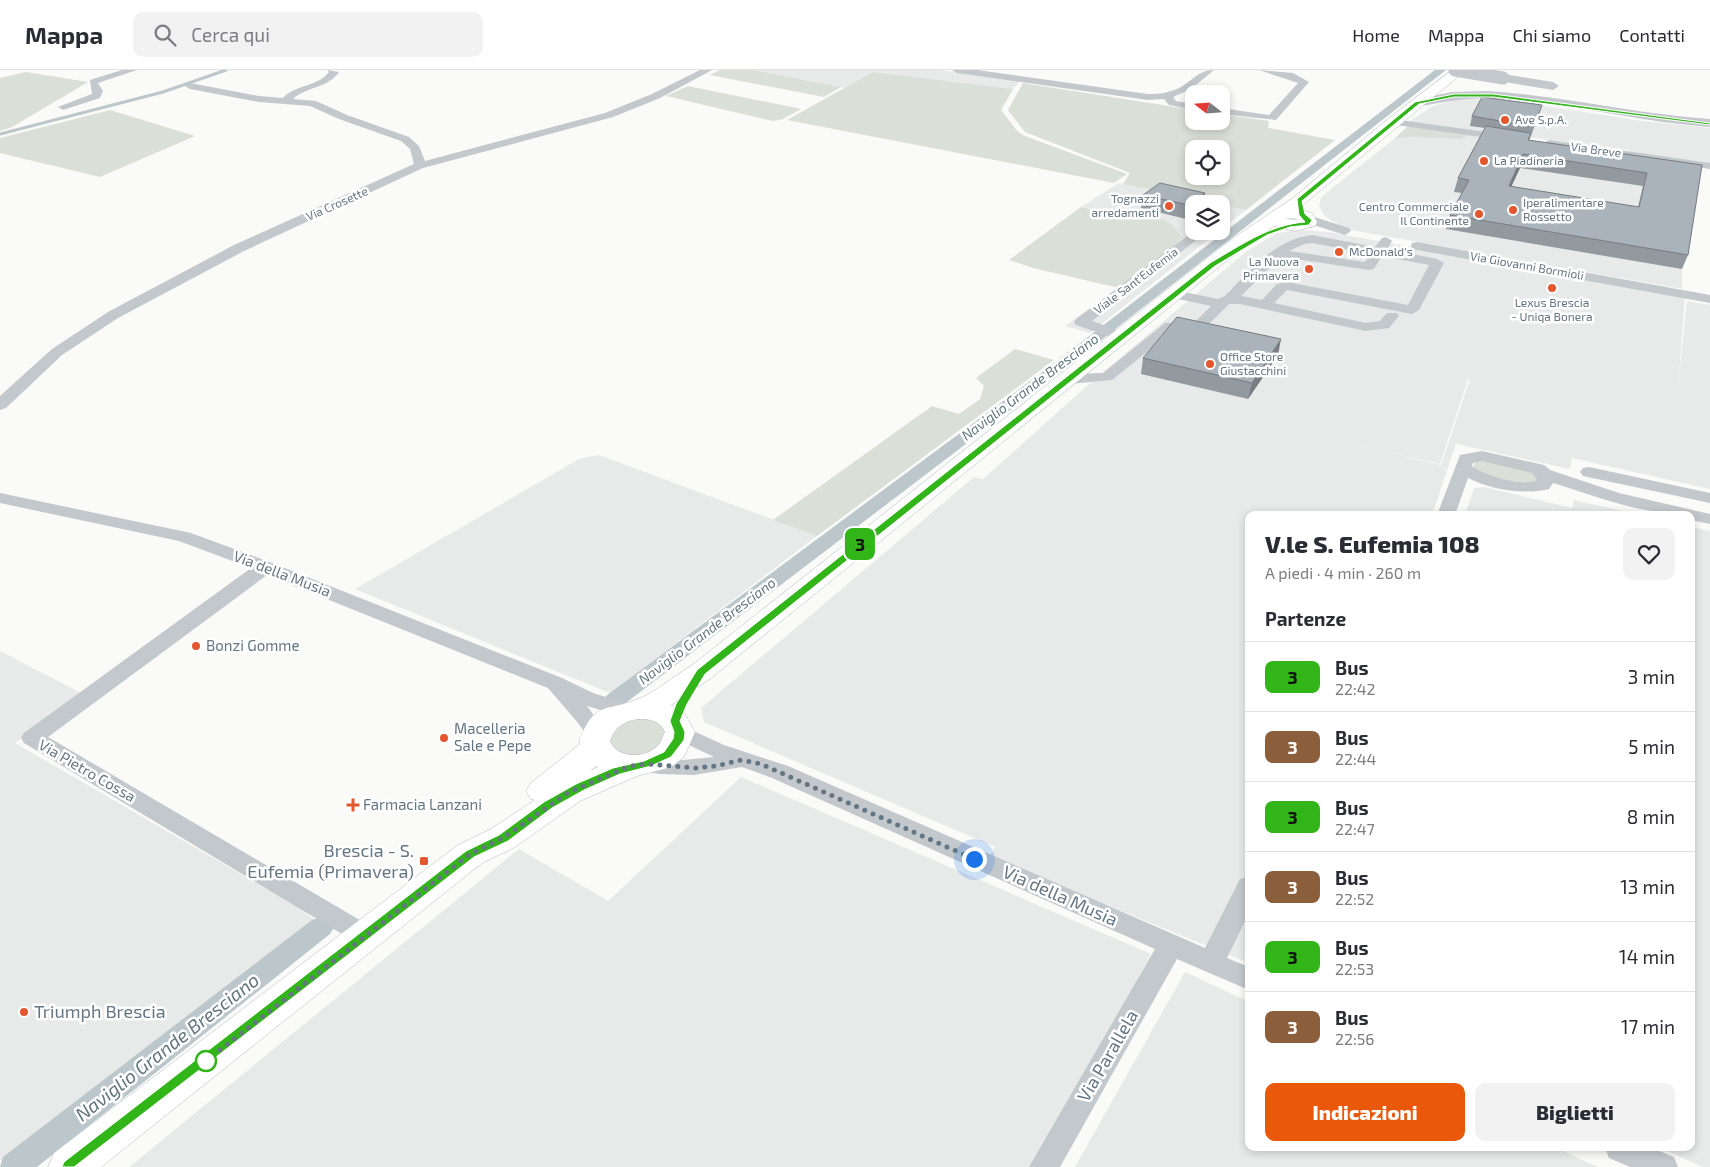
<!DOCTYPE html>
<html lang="it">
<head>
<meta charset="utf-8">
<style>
  :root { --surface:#fff; --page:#f2f2f3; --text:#2b2b33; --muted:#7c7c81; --line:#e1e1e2; --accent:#ea580c }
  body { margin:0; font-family:"Exo 2",sans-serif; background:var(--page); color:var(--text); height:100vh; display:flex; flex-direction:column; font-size:19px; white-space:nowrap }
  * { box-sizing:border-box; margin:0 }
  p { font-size:16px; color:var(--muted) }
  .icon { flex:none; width:28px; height:28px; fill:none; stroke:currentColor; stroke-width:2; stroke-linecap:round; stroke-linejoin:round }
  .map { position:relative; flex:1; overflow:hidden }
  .drawer { position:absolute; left:1245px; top:441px; width:450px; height:640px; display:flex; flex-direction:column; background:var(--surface); border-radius:10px; box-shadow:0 2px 8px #0003 }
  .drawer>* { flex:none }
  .badge { padding:0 10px; border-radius:8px; font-size:18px; line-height:32px }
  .needle { width:32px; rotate:287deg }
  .buttons { position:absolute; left:1185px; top:15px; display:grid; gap:10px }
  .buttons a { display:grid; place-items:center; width:45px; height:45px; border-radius:10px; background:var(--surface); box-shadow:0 2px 8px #0003; font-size:25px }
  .you { position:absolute; width:25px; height:25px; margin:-12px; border:4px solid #fff; border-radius:50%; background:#1a73e8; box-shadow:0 0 0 8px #1a73e833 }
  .map>.badge { position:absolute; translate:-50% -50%; box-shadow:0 0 0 2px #fff }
  h2 { padding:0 20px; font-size:19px; line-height:45px }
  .round { display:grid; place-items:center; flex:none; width:52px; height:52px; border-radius:10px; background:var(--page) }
  .headline { display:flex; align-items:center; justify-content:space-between; height:85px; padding:0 20px }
  h1 { font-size:24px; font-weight:800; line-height:38px }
  .primary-button { display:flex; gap:10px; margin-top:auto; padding:10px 20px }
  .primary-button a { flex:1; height:58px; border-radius:10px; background:var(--accent); color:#fff; font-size:20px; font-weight:800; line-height:58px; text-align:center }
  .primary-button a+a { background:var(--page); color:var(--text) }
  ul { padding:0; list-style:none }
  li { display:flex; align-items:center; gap:15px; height:70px; padding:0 20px; border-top:1px solid var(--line) }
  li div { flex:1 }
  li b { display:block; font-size:19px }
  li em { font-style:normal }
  li .badge { min-width:55px; font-weight:700; text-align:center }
  header { display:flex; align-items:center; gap:30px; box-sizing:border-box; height:70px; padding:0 25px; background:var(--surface); border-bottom:1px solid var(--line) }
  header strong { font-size:24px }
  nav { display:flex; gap:28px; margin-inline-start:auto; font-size:18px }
  .search { width:350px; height:45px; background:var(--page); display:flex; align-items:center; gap:12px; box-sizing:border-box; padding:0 18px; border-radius:10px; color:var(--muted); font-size:19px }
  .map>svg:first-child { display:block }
</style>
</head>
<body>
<header>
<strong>Mappa</strong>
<div class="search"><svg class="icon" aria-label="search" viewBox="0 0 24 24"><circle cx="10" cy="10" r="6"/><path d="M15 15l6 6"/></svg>Cerca qui</div>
<nav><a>Home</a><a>Mappa</a><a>Chi siamo</a><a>Contatti</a></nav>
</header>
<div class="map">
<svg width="1710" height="1097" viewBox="0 0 1710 1097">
  <rect width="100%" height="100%" fill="#fafaf8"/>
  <path fill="#e8e9e9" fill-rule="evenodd" d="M753,0H940L1020,11L1013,19L873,2L845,18Z
    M1471,28L1512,31L1642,51L1710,58V94L1630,82L1628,80L1409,52L1433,36L1454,30Z
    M1467,65L1697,96L1682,199V219L1351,160L1332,151L1324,145L1319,136L1321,128L1336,115L1394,69L1407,67L1460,69Z
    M1119,113L1217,134H1194V161H1219L1090,263L1065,256L1119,218L1150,146L1133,142L1115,144L1081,137Z
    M1221,135L1246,140L1221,159Z
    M1301,160L1328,162L1685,226L1678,317L1687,231L1710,235V419L1572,388L1570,399L1456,374L1432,445H1249V893L989,787L995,777L704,652L701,638L974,407L983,409L1088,315L1247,181L1277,163ZM1468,309H1470L1441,395L1347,373L1440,394Z
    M599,385L817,466L610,623L355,519L579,389Z
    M1484,417L1572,438L1574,430L1641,445H1465L1474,418Z
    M1691,457L1710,461V1097H1703L1660,1078H1691Z
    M0,581L83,624L15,673L296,836L315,850L0,1091Z
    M741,707L1151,884L1049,1072L1033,1097H129L519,779L608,831Z
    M1185,902L1249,932V1078H1556L1598,1097H1075Z"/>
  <path fill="#dadfd7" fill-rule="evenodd" d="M720,0H753L841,17L824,27L710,5Z
    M26,2L88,12L12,57L0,61V8Z
    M873,2L1013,19L1001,40L1018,62L1025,66L1127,104L1114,113L787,50Z
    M1023,13L1194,40V51H1221V44L1269,51L1268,58L1335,70L1246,140L1123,114L1130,103L1025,62L1008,40ZM1194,79H1221V106H1194Z
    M688,16L801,39L783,49L773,51L666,26Z
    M110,40L195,66L100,107L0,83V68Z
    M1408,56L1467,65V66L1460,69L1407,67L1394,69Z
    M1081,137C1092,139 1106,145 1116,144C1137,142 1172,144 1181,167L1177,176L1119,218L1033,198L1009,190Z
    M1015,279L1054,290L817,466L773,450L932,336L959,344L980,329L984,316L976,308Z
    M1478,391H1486L1532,402L1537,409L1534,412C1515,413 1489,410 1474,398V394Z
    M639,649C696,651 644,706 615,679C612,676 609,674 609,670C611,656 628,650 639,649Z"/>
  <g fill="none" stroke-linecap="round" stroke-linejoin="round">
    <path stroke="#bbc7cb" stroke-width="3" d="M0,64L163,22L226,0"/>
    <path fill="#bbc7cb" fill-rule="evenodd" d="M1435,0H1446L1063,300L623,635L615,637L607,635L604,630L607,625L1053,294Z
      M321,847L330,850L334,857L330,864L37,1097H0L3,1087L312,850Z"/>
    <g stroke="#b3babf" stroke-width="1">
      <path id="secondary" d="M1452,0H1466L1298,139L1312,143L1317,152L1315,156L1295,161L1274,156L1241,179L711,608L671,635L684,643L695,662L684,687L671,697L637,706L580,731L515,777L482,793L101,1097H48L54,1083L458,775L491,759L535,730L531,729L526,721L531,713L580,674L579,671C596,629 605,643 638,629C656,622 674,606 691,596L1229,171L1293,128L1388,49ZM1292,148L1299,150L1285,149ZM638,649C649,649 660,650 665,662C663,665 662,670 660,673C649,689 617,690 610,671C615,657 624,651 638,649ZM596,696L598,697L590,701Z"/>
    </g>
    <path fill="#c3c8cc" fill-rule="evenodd" d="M122,0H137L98,13L103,21L100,28L63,40L58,37L92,24L90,10Z
      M327,0L339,2C327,19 307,16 293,29L316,31L347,45L409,67L419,76L425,91L605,43L652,24L700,0H712L660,28L613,47L423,98L244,181L118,248L62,285L6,338L0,340V326L52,279L108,242L234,175L414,94L410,79L401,71L339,49L310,36L259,32L190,19L185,16L190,13L259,26L283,28C296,14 318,17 329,2Z
      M952,0H977L1148,24C1159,24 1169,23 1179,18C1192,11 1199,0 1214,0L1191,19L1173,27L1176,31L1194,34V40L1169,35L1164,29L1148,30L957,3Z
      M1259,0L1293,3L1309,12L1276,50L1221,44V38L1269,45L1298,13Z
      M1393,49L1508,65L1513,68L1508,71L1389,54L1388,52Z
      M1549,70L1710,93V99L1545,75L1544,73Z
      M1308,145L1349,158L1351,161L1345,165L1304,152L1302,149Z
      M1194,161H1208L1092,251L1126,263L1128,266L1126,269H1116L1076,255L1074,252L1076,249Z
      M1312,165L1375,177L1382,168L1386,167L1392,171L1387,179L1437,189L1444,193L1419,240L1412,244L1287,220L1274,233L1366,253L1380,251L1387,243H1397L1399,246L1389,258L1366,261L1240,234H1229L1204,259L1174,260L1112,310L1069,314L1061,309L1069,304L1103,303L1165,253L1195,252L1211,236L1169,227L1167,224L1169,221L1174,220L1218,229L1225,226C1250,201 1275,169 1312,165ZM1312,173L1371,184L1365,192L1289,181L1304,174ZM1382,186L1429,195L1408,235L1287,212L1277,214L1262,230L1241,226L1278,190L1296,189L1369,200L1374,199Z
      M1417,172L1710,225V233L1412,179L1411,176L1412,173Z
      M1482,381L1544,395L1550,400L1619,423L1710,444V454L1691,450V445C1644,445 1598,427 1553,413L1549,419C1523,425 1492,420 1468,408L1455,445H1437L1460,385ZM1482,391L1532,403L1537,410C1523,417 1485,406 1472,396L1473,393Z
      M1589,397L1710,423V433L1583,406L1580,402L1583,398Z
      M0,423L191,463L272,493L562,608L593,623L635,636L638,641L635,646L627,648L587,636L607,663L604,668L596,670L588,668L579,654L548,618L267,505L48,667L375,859L379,866L375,873L366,876L357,873L24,673L21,668L24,663L251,498L179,471L0,433Z
      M680,655L724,675L788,696L1205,878L1240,809L1249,807V843L1227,888L1249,897V920L1177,889L1060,1097H1029L1155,879L772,708L742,697L694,705L659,704L639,700L636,694L639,688L647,686L683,690L714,687L672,667L669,662L672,657Z
      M1605,1078H1652L1674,1087L1678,1097H1630L1609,1088Z"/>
    <path fill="#c3c8cc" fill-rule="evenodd" d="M1503,4L1553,12L1559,16L1553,20L1499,11L1497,8Z
      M1488,21C1563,26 1635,44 1710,49V57C1636,52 1564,31 1489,28C1465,28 1441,32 1417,37L1411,33L1413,30L1452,22Z"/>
    <use href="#secondary" fill="#fff" fill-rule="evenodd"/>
    <path stroke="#c3c8cc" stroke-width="13" d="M1455,0L1503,8"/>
  </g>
  <path fill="#929a9f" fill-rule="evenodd" d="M1539,44L1529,71L1702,95L1688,185L1682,199L1446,159L1450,145L1462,123L1454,122L1458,108L1485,58L1470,56L1472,46ZM1520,98L1643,116L1638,137L1511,117Z
    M1143,125L1194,134V143L1186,149L1141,138Z
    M1278,285L1248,329L1141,304L1143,288Z"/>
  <path fill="#777d82" d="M1523,84L1520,98L1505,130L1509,116Z
    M1205,123L1203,134H1194V143L1186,149L1189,135Z
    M1281,269L1278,285L1248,329L1252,313Z"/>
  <path fill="#aab3b9" stroke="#777d82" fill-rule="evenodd" d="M1482,27L1542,35L1534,57L1472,46Z
    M1486,56L1531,63L1528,70L1702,95L1688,185L1450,145L1469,110L1458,108ZM1523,84L1647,103L1639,137L1509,116Z
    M1160,113L1205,123L1189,135L1143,125Z
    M1177,247L1281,269L1252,313L1143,288Z"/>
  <path fill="#31b518" stroke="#fff" d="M1454,24H1493L1710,53V55L1493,27H1454L1419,34L1302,131L1305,144L1312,150L1309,155L1290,157L1267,165L1215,196L705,604L687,634L680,651L685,662L684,670L671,687L651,696L620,704L584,720L552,738L508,771L474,787L74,1097H62L64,1092L466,781L499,765L544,732L576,714L613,698L644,691L664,682L673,669L674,662L670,651L676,634L697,600L1210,193C1241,175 1269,155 1305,152L1299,145L1297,129L1415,32Z"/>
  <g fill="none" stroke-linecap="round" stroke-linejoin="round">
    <path stroke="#657683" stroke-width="5" stroke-dasharray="0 9" d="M206,991L470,784L503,768L569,722L630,696L647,694L695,698L716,696L741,690L761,694L974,789"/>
  </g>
  <g fill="#e4572e" stroke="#fff" stroke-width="2">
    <circle cx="1505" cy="50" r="5"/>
    <circle cx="1484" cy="91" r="5"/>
    <circle cx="1169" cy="136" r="5"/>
    <circle cx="1513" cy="140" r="5"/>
    <circle cx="1479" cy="144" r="5"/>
    <circle cx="1339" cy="182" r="5"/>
    <circle cx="1309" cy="199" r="5"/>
    <circle cx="1552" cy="218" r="5"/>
    <circle cx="1210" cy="294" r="5"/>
    <circle cx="196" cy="576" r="5"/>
    <circle cx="444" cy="668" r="5"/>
    <path d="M350.5 727.5h5v5h5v5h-5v5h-5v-5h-5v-5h5z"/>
    <rect x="419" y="786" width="10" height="10" rx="2.5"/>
    <circle cx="24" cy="942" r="5"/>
  </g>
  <circle fill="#fff" stroke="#31b518" stroke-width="2.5" cx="206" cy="991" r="10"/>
  <g text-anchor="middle" stroke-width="5" stroke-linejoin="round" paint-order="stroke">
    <g font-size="12" fill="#657683" stroke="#fff" text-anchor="start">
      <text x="1515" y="54">Ave S.p.A.</text>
      <text x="1494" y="95">La Piadineria</text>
      <text x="1159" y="133" text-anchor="end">Tognazzi<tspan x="1159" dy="14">arredamenti</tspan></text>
      <text x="1523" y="137">Iperalimentare<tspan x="1523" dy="14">Rossetto</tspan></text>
      <text x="1469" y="141" text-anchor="end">Centro Commerciale<tspan x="1469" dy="14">Il Continente</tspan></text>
      <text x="1349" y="186">McDonald's</text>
      <text x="1299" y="196" text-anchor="end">La Nuova<tspan x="1299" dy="14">Primavera</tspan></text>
      <text x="1552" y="237" text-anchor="middle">Lexus Brescia<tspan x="1552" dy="14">- Uniqa Bonera</tspan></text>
      <text x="1220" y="291">Office Store<tspan x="1220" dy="14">Giustacchini</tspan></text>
    </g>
    <g font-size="12" fill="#657683" stroke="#fff">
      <text transform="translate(1596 80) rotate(8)" y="4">Via Breve</text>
      <text transform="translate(337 134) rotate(-24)" y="4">Via Crosette</text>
      <text transform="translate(1527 196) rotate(10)" y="4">Via Giovanni Bormioli</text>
      <text transform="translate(1136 211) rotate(-37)" y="4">Viale Sant'Eufemia</text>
    </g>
    <g font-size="14" font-style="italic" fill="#60757c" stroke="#fff">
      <text transform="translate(1030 317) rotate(-37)" y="5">Naviglio Grande Bresciano</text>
      <text transform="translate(707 561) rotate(-37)" y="5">Naviglio Grande Bresciano</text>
    </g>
    <g font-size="15" fill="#657683" stroke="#fff">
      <text transform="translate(282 504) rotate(21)" y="5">Via della Musia</text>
      <text transform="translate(87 701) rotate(30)" y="5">Via Pietro Cossa</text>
    </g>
    <g font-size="15" fill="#657683" stroke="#fff" text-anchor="start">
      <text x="206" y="581">Bonzi Gomme</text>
      <text x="454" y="664">Macelleria<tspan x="454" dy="17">Sale e Pepe</tspan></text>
      <text x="363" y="740">Farmacia Lanzani</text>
    </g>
    <g font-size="18" fill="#657683" stroke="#fff" text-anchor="end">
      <text x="414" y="787">Brescia - S.<tspan x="414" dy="21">Eufemia (Primavera)</tspan></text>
      <text x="34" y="948" text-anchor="start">Triumph Brescia</text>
    </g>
    <g font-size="18" fill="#657683" stroke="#fff">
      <text transform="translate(1060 826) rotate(24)" y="6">Via della Musia</text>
      <text transform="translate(1108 986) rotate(-60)" y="6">Via Parallela</text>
    </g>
    <g font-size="19" font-style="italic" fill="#60757c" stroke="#fff">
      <text transform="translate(167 977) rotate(-38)" y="7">Naviglio Grande Bresciano</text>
    </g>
  </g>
</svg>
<div class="buttons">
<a><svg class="needle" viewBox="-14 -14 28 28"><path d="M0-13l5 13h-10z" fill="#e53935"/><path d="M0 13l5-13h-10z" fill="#7c7c81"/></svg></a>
<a><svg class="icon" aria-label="locate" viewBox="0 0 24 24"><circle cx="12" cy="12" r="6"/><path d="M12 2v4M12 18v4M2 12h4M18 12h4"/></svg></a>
<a><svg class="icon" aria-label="layers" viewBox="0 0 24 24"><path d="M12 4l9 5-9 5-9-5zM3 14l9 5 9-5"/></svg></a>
</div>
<div class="you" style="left:974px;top:789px"></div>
<b class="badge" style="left:860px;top:474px;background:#31b518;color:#111">3</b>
<section class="drawer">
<div class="headline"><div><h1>V.le S. Eufemia 108</h1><p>A piedi · 4 min · 260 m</p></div><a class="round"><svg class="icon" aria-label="heart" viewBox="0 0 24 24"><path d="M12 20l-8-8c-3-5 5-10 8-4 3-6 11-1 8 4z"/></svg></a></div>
<h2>Partenze</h2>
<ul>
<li><span class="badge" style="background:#31b518;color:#111">3</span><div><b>Bus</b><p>22:42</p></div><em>3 min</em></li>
<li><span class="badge" style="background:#8b5e3c;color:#fff">3</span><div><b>Bus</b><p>22:44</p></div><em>5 min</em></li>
<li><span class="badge" style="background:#31b518;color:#111">3</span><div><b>Bus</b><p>22:47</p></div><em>8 min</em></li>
<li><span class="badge" style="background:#8b5e3c;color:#fff">3</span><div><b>Bus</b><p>22:52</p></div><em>13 min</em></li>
<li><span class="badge" style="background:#31b518;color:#111">3</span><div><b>Bus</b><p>22:53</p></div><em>14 min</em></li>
<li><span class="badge" style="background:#8b5e3c;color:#fff">3</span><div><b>Bus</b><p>22:56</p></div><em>17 min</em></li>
</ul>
<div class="primary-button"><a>Indicazioni</a><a>Biglietti</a></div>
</section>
</div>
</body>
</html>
